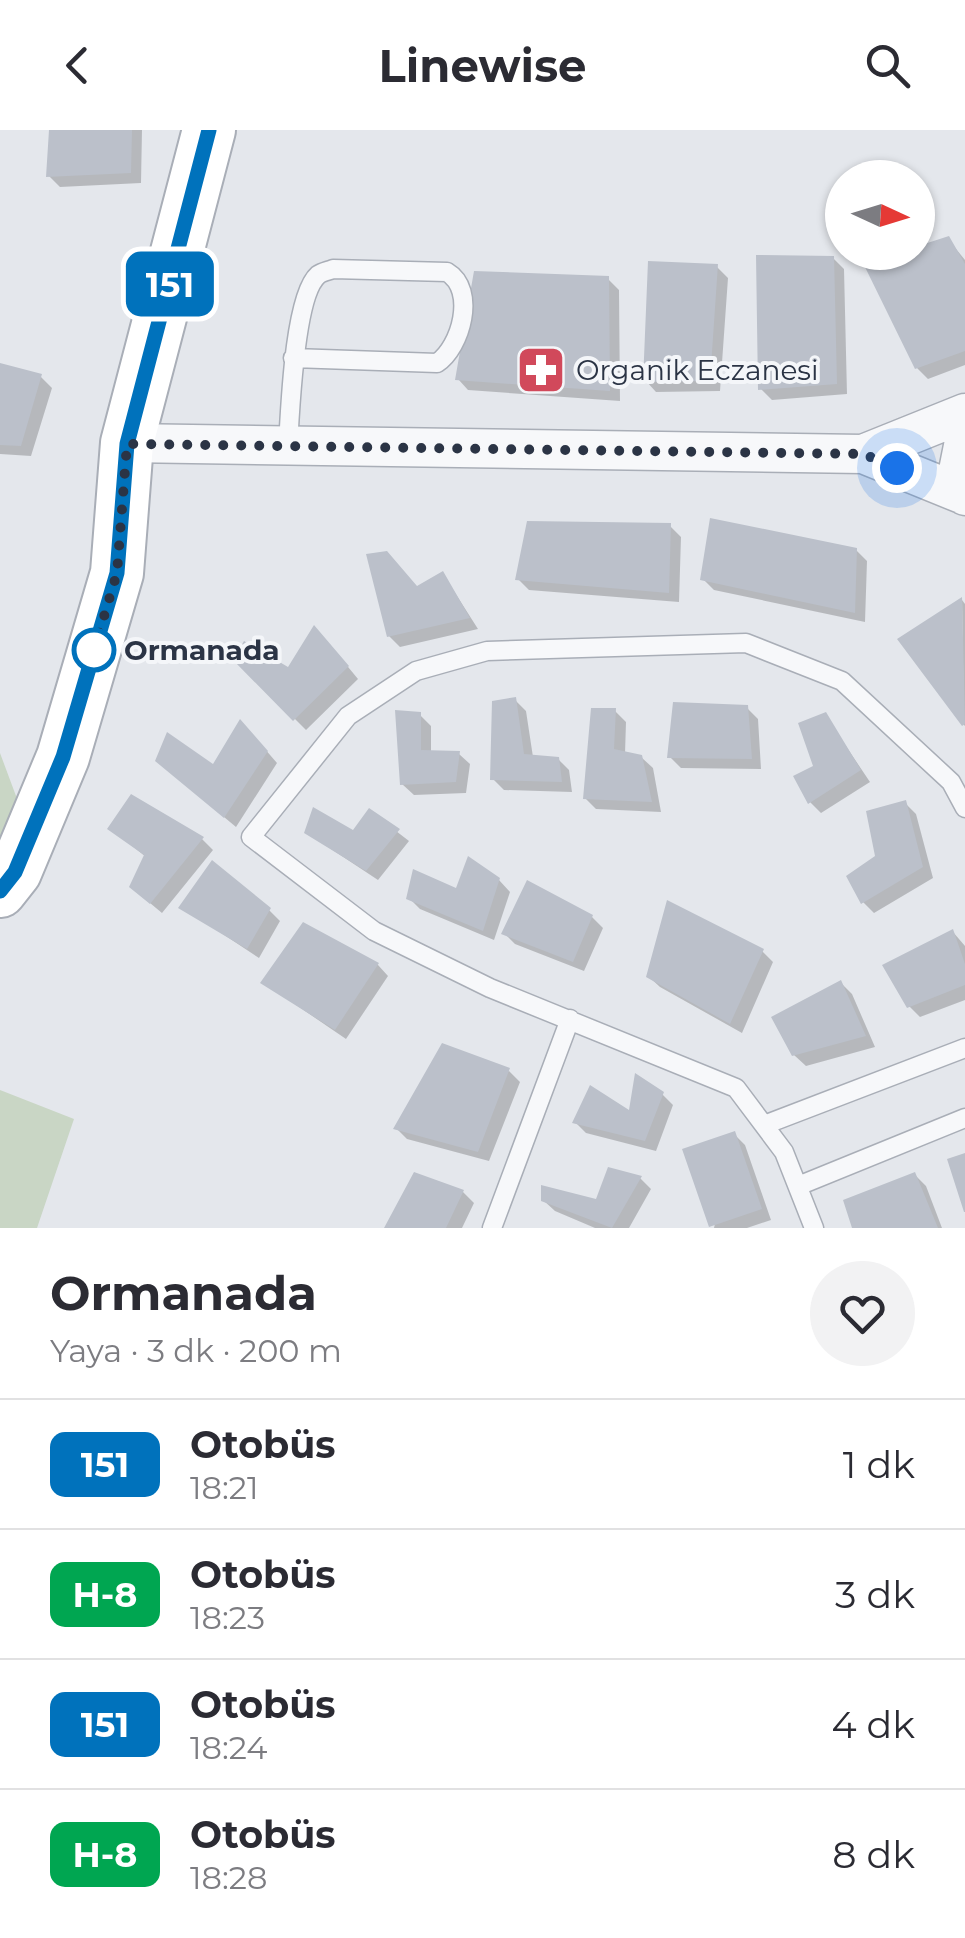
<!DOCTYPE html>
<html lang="tr">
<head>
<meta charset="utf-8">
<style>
  :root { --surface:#fff; --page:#f2f2f3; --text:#2b2b33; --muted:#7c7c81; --line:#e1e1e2 }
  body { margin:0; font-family:Montserrat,sans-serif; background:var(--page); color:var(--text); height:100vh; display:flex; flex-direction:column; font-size:38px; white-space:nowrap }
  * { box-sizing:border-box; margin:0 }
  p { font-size:32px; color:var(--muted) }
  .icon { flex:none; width:55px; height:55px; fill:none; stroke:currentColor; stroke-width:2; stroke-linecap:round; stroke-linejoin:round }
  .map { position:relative; height:1098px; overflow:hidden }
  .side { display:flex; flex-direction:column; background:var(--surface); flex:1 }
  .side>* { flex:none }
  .badge { padding:0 20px; border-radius:15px; font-size:35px; line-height:65px }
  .needle { width:65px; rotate:94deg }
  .fabs { position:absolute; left:825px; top:30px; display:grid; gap:20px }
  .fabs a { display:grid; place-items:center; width:110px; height:110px; border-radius:50%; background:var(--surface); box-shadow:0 2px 8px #0004; font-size:50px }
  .you { position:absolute; width:50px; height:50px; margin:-25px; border:8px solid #fff; border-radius:50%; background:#1a73e8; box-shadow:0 0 0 15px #1a73e833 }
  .map>.badge { position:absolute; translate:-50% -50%; box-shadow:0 0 0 5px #fff }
  .round { display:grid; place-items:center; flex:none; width:105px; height:105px; border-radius:52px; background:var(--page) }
  .summary { display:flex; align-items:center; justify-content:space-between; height:170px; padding:0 50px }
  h1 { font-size:48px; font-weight:700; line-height:75px }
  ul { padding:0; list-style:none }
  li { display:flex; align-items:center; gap:30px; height:130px; padding:0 50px; border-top:2px solid var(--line) }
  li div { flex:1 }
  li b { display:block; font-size:38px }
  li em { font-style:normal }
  li .badge { min-width:110px; font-weight:700; text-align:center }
  header { display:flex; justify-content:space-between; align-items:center; height:130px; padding:0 50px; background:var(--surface); font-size:45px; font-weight:700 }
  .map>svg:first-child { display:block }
</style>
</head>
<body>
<header><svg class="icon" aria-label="back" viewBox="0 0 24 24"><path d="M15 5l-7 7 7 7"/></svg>Linewise<svg class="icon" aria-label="search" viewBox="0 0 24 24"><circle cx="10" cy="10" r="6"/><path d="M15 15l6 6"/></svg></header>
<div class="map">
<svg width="965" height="1098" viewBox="0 0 965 1098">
  <rect width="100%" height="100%" fill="#e4e7ec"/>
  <path fill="#c9d6c5" d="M0,623L19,674L0,714Z
    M0,960L74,989L37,1098H0Z"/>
  <path fill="#0003" d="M52,0H142L141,53L60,57L49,46Z
    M948,109L965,130V235L928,249L917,238L918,118Z
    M833,128L844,139L847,264L772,270L761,259Z
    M717,137L728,148L720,261L656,262L646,251Z
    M608,149L619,160L620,271L468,260L458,249Z
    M0,235L41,247L52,258L31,326L0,324Z
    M670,396L681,407L679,472L529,460L518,449Z
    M856,420L867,431L865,492L714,460L703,449Z
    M443,444L478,499L400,517L389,506L418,458Z
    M962,470L965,474V596L964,595Z
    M325,509L358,549L306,600L236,530L288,540Z
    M515,570L526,581L533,627L558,629L569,640L572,662L504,660L493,649Z
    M747,578L758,589L761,639L681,638L670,627Z
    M615,581L626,592L625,624L641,627L653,638L661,682L596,679L585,668Z
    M420,585L431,596V623L459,624L470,634L466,663L414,665L402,654Z
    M825,585L870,652L821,683L810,672Z
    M251,603L277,633L236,697L170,642L214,637Z
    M905,673L916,684L933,748L874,783L863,772L878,727Z
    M370,681L409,711L378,750L307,703L354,704Z
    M110,698L202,709L213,720L162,783L144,768L146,727Z
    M499,750L510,762L494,810L420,779L409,768Z
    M182,777L269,780L280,791L259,828Z
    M592,787L603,798L584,841L515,814L504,803Z
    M304,796L378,835L388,846L346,909L264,853Z
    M953,802L965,816V870L920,887L909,876Z
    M762,821L773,832L742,903L660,857L648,846Z
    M841,853L852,864L875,917L806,936L794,925Z
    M509,941L520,952L489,1031L407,1009L396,998Z
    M662,964L673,975L656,1021L586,1003L575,992L631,984Z
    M734,1004L745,1015L771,1090L747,1098H714Z
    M915,1045L926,1056L942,1098H855L846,1072Z
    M415,1046L463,1062L474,1073L462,1098H387Z
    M640,1048L651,1059L629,1098H595L555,1081L543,1070L597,1072Z"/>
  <path fill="#bbc0ca" d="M49,0H132L131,43L46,47Z
    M949,106L965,134V221L915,239L863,133L896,122H918V116Z
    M756,125L834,126L837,254L758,260Z
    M648,131L718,134L710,251L643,252Z
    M474,141L609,146L610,261L455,250Z
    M0,233L42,244L21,316L0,315Z
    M710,388L857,418L855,483L700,450Z
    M527,391L671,393L669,463L515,450Z
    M387,421L417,456L443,441L470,488L387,507L366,424Z
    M962,467L965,594L962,596L897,509Z
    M314,495L349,536L293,591L233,530L244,511L288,537Z
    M516,567L524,624L559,627L562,652L490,650L492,571Z
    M673,572L748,575L752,629L667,628Z
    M591,578H616L614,619L642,625L652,672L583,669Z
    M395,580L421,582V620L460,621L456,652L400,655Z
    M826,582L861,640L808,674L793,646L813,636L798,593Z
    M240,589L268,621L224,688L155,631L167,602L213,634Z
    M131,664L204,707L150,774L129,757L144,725L107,699Z
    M906,670L923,737L861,774L846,746L875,726L866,681Z
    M313,677L353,700L369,678L400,699L366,741L304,703Z
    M468,726L500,748L483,801L406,769L413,739L456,758Z
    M212,730L271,778L247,819L178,778Z
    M527,750L593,785L573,832L501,804Z
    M667,770L764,819L730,894L646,847Z
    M303,792L379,833L335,900L260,853Z
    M953,799L965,834V855L907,878L882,835Z
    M841,850L866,906L792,926L771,887Z
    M442,913L510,938L478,1022L393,999Z
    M635,943L664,962L645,1011L572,993L590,955L629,980Z
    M735,1001L762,1079L709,1097L682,1019Z
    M965,1023V1082H964L947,1029Z
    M608,1037L642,1046L612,1098L541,1071V1055L596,1069Z
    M414,1042L464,1060L446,1098H384Z
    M915,1042L938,1098H852L843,1070Z"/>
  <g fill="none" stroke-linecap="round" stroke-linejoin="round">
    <g stroke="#a9aeb7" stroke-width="21">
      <path id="lane" d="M288,316C290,283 294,166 318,145C322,142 328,141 333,139L447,142C477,160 461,217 437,233L293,228
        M764,995L965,918
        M798,1056L965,988
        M492,1098L570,889
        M814,1098L784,1022L736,958L490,858L374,801L251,707L348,586L416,541L487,521L746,513L842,551L951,652L965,678"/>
    </g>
    <g stroke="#a9aeb7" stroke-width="41">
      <path id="street" d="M965,306L958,341L965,366
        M127,313L863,324L964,365
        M863,324L965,283"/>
    </g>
    <g stroke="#a9aeb7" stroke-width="56">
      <path id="secondary" d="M0,761L15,742L63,627L117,443L127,313L209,0"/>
    </g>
    <use href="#lane" stroke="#f7f8fa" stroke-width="18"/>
    <use href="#street" stroke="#f7f8fa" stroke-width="38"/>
    <use href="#secondary" stroke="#fff" stroke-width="52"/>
  </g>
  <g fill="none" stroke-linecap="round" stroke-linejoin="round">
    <g stroke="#fff" stroke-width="22">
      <path id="line" d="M0,761L15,742L63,627L117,443L127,314L209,0"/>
    </g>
    <use href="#line" stroke="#0072bc" stroke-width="15"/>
    <path stroke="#2b3445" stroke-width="10" stroke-dasharray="0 18" d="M94,520L117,443L127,314L863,324L897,338"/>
  </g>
  <defs>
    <g id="pharmacy-square" transform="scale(2.5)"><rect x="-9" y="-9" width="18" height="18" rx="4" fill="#d1495b" stroke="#f4f6f9"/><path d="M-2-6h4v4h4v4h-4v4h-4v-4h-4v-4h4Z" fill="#fff"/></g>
  </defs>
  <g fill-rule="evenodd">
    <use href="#pharmacy-square" x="541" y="240"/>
  </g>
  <circle fill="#fff" stroke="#0072bc" stroke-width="5" cx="94" cy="520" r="20"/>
  <g text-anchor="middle" stroke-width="8" stroke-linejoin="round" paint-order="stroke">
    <g font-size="28" fill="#2b3445" stroke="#f4f6f9" text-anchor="start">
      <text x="576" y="250">Organik Eczanesi</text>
    </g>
    <g font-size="28" font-weight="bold" fill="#2b3445" stroke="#f4f6f9" text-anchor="start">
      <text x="124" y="530">Ormanada</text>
    </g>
  </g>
</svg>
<div class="fabs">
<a><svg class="needle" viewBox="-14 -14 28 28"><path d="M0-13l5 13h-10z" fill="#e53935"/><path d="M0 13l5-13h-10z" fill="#7c7c81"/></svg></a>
</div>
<div class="you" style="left:897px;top:338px"></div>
<b class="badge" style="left:170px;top:154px;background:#0072bc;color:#fff">151</b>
</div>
<section class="side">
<div class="summary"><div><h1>Ormanada</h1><p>Yaya · 3 dk · 200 m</p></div><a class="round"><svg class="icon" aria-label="heart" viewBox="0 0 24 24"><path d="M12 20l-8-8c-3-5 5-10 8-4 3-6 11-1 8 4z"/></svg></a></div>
<ul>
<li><span class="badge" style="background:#0072bc;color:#fff">151</span><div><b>Otobüs</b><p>18:21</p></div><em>1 dk</em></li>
<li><span class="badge" style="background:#00a651;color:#fff">H-8</span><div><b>Otobüs</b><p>18:23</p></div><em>3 dk</em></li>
<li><span class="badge" style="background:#0072bc;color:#fff">151</span><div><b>Otobüs</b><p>18:24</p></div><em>4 dk</em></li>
<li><span class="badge" style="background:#00a651;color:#fff">H-8</span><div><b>Otobüs</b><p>18:28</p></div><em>8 dk</em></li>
</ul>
</section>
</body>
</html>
